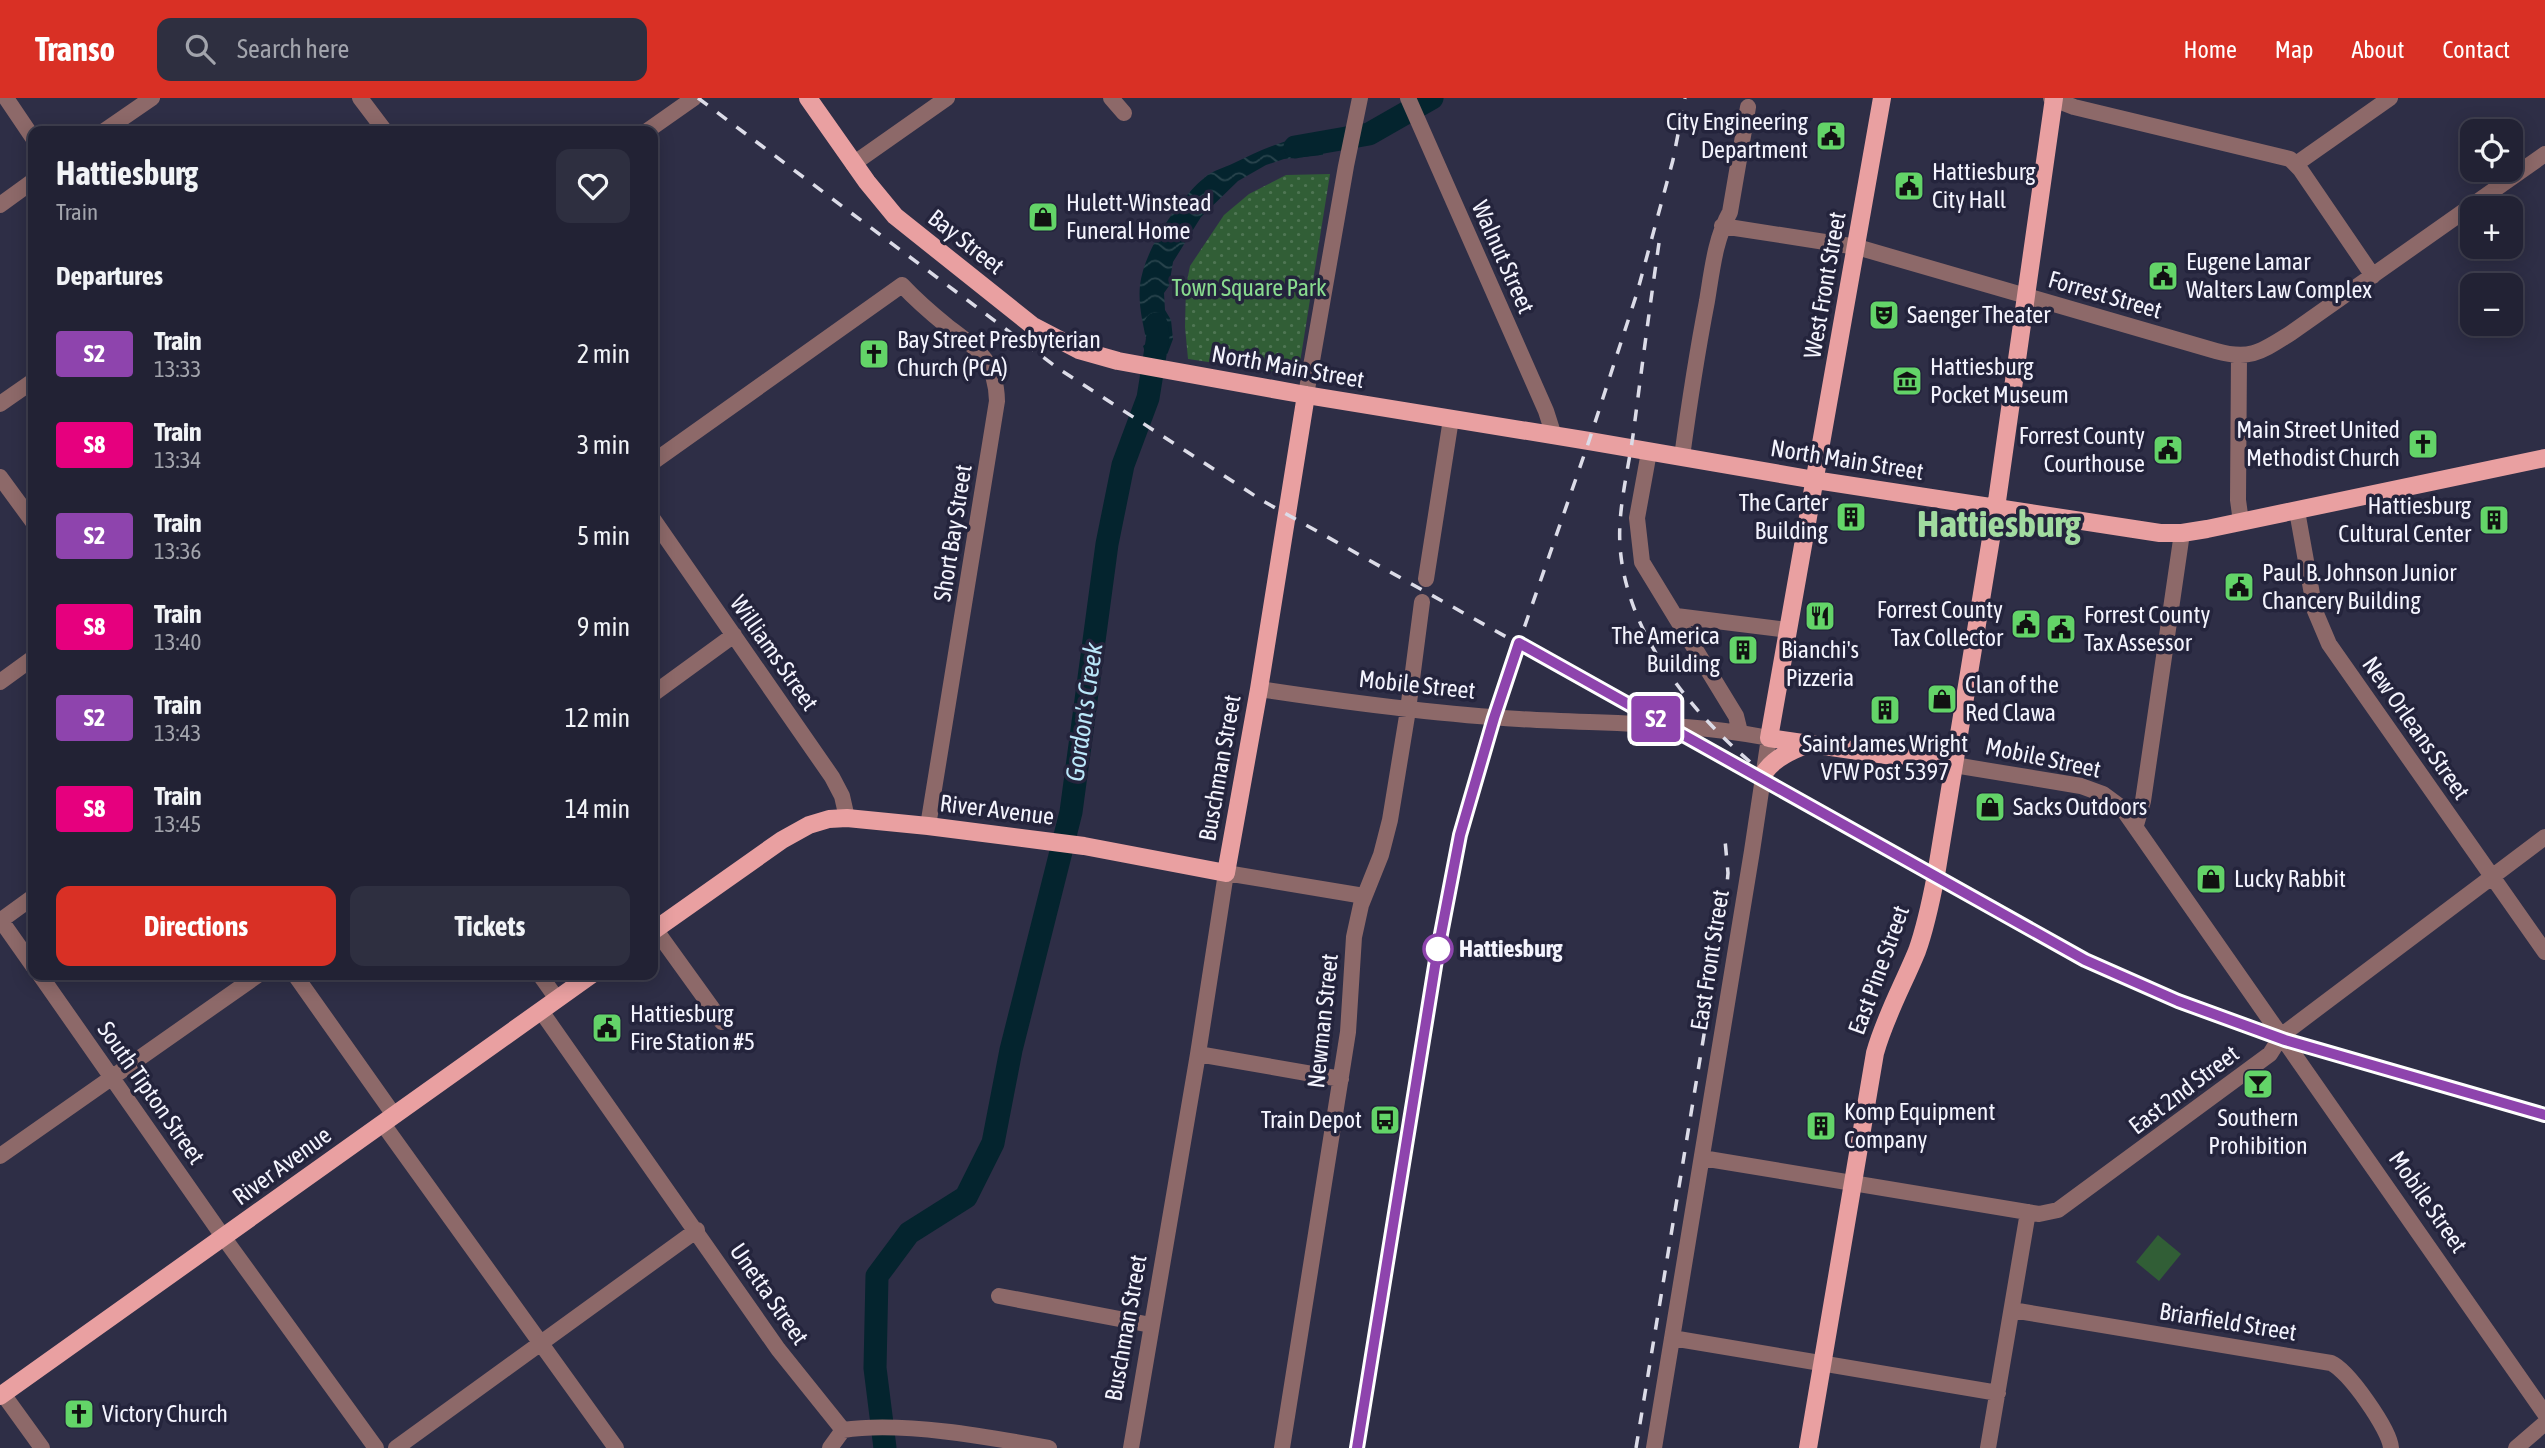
<!DOCTYPE html>
<html lang="en">
<head>
<meta charset="utf-8">
<style>
  :root { --surface:#222234; --page:#2e2f40; --text:#f1f3f6; --muted:#a2a4ac; --line:#3f3f4f; --accent:#d93025 }
  body { margin:0; font-family:"Asap Condensed",sans-serif; background:var(--page); color:var(--text); height:100vh; display:flex; flex-direction:column; font-size:26px; white-space:nowrap }
  * { box-sizing:border-box; margin:0 }
  p { font-size:23px; color:var(--muted) }
  .icon { flex:none; width:38px; height:38px; fill:none; stroke:currentColor; stroke-width:2; stroke-linecap:round; stroke-linejoin:round }
  .map { position:relative; flex:1; overflow:hidden }
  .panel { position:absolute; left:28px; top:28px; width:630px; height:854px; display:flex; flex-direction:column; background:var(--surface); border-radius:14px; box-shadow:0 4px 18px #0003,0 0 0 2px var(--line) }
  .panel>* { flex:none }
  .badge { padding:0 14px; border-radius:5px; font-size:24px; line-height:46px }
  .buttons { position:absolute; left:2460px; top:21px; display:grid; gap:14px }
  .buttons a { display:grid; place-items:center; width:63px; height:63px; border-radius:14px; background:var(--surface); box-shadow:0 4px 18px #0003,0 0 0 2px var(--line); font-size:35px }
  .map>.badge { position:absolute; translate:-50% -50%; box-shadow:0 0 0 4px #fff }
  h2 { padding:0 28px; font-size:26px; line-height:63px }
  .round { display:grid; place-items:center; flex:none; width:74px; height:74px; border-radius:14px; background:var(--page) }
  .summary { display:flex; align-items:center; justify-content:space-between; height:119px; padding:0 28px }
  h1 { font-size:33px; font-weight:700; line-height:52px }
  .cta { display:flex; gap:14px; margin-top:auto; padding:14px 28px }
  .cta a { flex:1; height:80px; border-radius:14px; background:var(--accent); color:#fff; font-size:28px; font-weight:700; line-height:80px; text-align:center }
  .cta a+a { background:var(--page); color:var(--text) }
  ul { padding:0; list-style:none }
  li { display:flex; align-items:center; gap:21px; height:91px; padding:0 28px }
  li div { flex:1 }
  li b { display:block; font-size:26px }
  li em { font-style:normal }
  li .badge { min-width:77px; font-weight:700; text-align:center }
  header { display:flex; align-items:center; gap:42px; box-sizing:border-box; height:98px; padding:0 35px; background:var(--accent); color:#fff }
  header strong { font-size:33px }
  nav { display:flex; gap:38px; margin-inline-start:auto; font-size:24px }
  .search { width:490px; height:63px; background:var(--page); display:flex; align-items:center; gap:18px; box-sizing:border-box; padding:0 24px; border-radius:14px; color:var(--muted); font-size:26px }
  .map>svg:first-child { display:block }
</style>
</head>
<body>
<header>
<strong>Transo</strong>
<div class="search"><svg class="icon" aria-label="search" viewBox="0 0 24 24"><circle cx="10" cy="10" r="6"/><path d="M15 15l6 6"/></svg>Search here</div>
<nav><a>Home</a><a>Map</a><a>About</a><a>Contact</a></nav>
</header>
<div class="map">
<svg width="2545" height="1350" viewBox="0 0 2545 1350">
  <defs>
    <pattern id="park-dots" width="8" height="8" patternUnits="userSpaceOnUse" patternTransform="scale(1.75)"><rect width="8" height="8" fill="#315e36"/><path d="M2 2h.1M6 6h.1" fill="none" stroke="#4f7654" stroke-width="1.8" stroke-linecap="round"/></pattern>
    <pattern id="water-waves" width="16" height="10" patternUnits="userSpaceOnUse" patternTransform="scale(1.75)"><rect width="16" height="10" fill="#04242e"/><path d="M0 5q4-4 8 0t8 0" fill="none" stroke="#29444d"/></pattern>
  </defs>
  <rect width="100%" height="100%" fill="#2e2e46"/>
  <path fill="url(#park-dots)" d="M1330,76L1298,277L1188,261L1185,229L1186,188L1190,168L1224,117L1249,96L1286,77Z"/>
  <path fill="#315e36" d="M2158,1137L2181,1156L2159,1183L2136,1164Z"/>
  <path fill="url(#water-waves)" d="M1324,36L1323,57L1284,61L1266,67L1238,83L1201,119L1173,164L1169,188L1164,195L1165,212L1171,222L1173,241L1167,257L1145,254L1143,248L1147,245C1143,226 1138,207 1140,187C1144,152 1178,102 1205,79C1214,72 1224,70 1234,65C1263,51 1291,38 1324,36Z"/>
  <g fill="none" stroke-linecap="round" stroke-linejoin="round">
    <path stroke="#04242e" stroke-width="23" d="M1295,49L1369,36L1432,0
      M885,1350L875,1270L877,1178L909,1135L966,1099L993,1045L1011,952L1071,714L1107,446L1123,367L1148,300L1158,238L1156,226"/>
    <path stroke="#8d6969" stroke-width="16" d="M6,0L33,40
      M360,0L385,33
      M1111,0L1124,15
      M1408,0L1546,313L1554,338
      M2051,0L2074,9L2290,61L2300,71L2373,178
      M104,33L152,0
      M647,33L694,0
      M853,66L947,0
      M2296,66L2390,0
      M0,107L33,83
      M1722,128L1857,149L2216,253C2251,263 2262,253 2291,235L2545,56
      M2239,258L2238,402L2241,424
      M1306,297L1346,68L1360,0
      M0,306L33,283
      M1649,354L1637,420L1642,464L1736,618L1740,634
      M1682,359C1689,307 1697,255 1707,203C1712,173 1715,141 1730,114L1748,9
      M653,364L902,187C916,202 931,215 947,228C977,251 996,262 997,303L928,728
      M0,379L33,424
      M2297,413L2315,513L2329,546L2545,854
      M653,421L832,679L842,698L847,720
      M1426,481L1451,321
      M1676,518L1788,532
      M0,584L33,560
      M1259,591C1345,604 1432,616 1519,621C1602,626 1687,624 1769,640L1752,753L1654,1350
      M653,596L734,537
      M1954,667L2081,688L2103,696L2122,710L2545,1316
      M2136,727L2143,703L2182,435
      M0,821L33,868
      M0,823L33,799
      M655,831L722,924
      M40,877L224,1140L376,1350
      M295,877L394,1017
      M540,877L557,901
      M541,913L778,1251L843,1332C902,1323 989,1339 1049,1350
      M1198,956L1341,981
      M383,1026L616,1350
      M0,1058L258,877
      M1702,1060L2039,1116L2058,1112L2270,956L2282,937L2545,739
      M999,1198L1151,1227
      M2012,1212L2331,1265C2348,1272 2390,1332 2391,1350
      M1672,1240L1998,1295
      M3,1296L42,1350
      M396,1350L697,1132
      M830,1350L843,1332
      M1131,1350L1198,956L1226,775L1364,798
      M1282,1350L1348,934L1354,839L1361,807L1381,757L1390,722L1408,612L1422,504
      M1988,1350L2028,1114
      M2516,1350L2545,1325"/>
    <path stroke="#e9a0a1" stroke-width="18" d="M808,0L867,84L895,118L1033,228L1079,252L1118,263L1306,297L1589,343L1815,382L2160,435H2182L2207,431L2545,360
      M1882,0L1769,640L1954,667
      M1764,675C1774,660 1792,652 1809,646
      M653,833L782,742L809,727L829,721L847,720L928,728L1084,748L1226,775L1259,591L1306,297
      M0,1298L591,877
      M1808,1350L1875,955C1885,919 1903,887 1917,853C1926,828 1931,803 1936,777L1996,410L2054,0"/>
    <path stroke="#dcdce8" stroke-width="3.5" stroke-dasharray="12 12" stroke-linecap="butt" d="M698,0L1059,271L1263,403L2085,862L2178,903L2280,940L2545,1017
      M1659,145C1650,207 1642,268 1634,330C1630,362 1622,393 1620,425C1614,520 1686,611 1755,668
      M1357,1350L1436,862L1459,737L1497,608L1589,343L1637,195L1673,62L1685,0
      M1636,1350L1725,809L1728,775L1725,742"/>
  </g>
  <g fill="none" stroke-linecap="round" stroke-linejoin="round">
    <g stroke="#fff" stroke-width="16">
      <path id="line" d="M1357,1350L1436,862L1460,737L1494,620L1519,545L2085,862L2178,903L2285,942L2545,1017"/>
    </g>
    <use href="#line" stroke="#8e44ad" stroke-width="10"/>
  </g>
  <defs>
    <g id="civic-square" transform="scale(1.575)"><rect x="-9" y="-9" width="18" height="18" rx="4" fill="#63d468" stroke="#24243c"/><path d="M-.6-6.5H3V-4.5H.6V-3L4-1V1h2V6H-6V1h2V-1L-.6-3ZM-1.2 2.5V6h2.4V2.5Z" fill="#111"/></g>
    <g id="shop-square" transform="scale(1.575)"><rect x="-9" y="-9" width="18" height="18" rx="4" fill="#63d468" stroke="#24243c"/><path d="M-5-2.5h2.3a2.7 3.5 0 0 1 5.4 0H5L5.5 6h-11ZM-1.5-2.5h3a1.5 2.3 0 0 0-3 0Z" fill="#111"/></g>
    <g id="theatre-square" transform="scale(1.575)"><rect x="-9" y="-9" width="18" height="18" rx="4" fill="#63d468" stroke="#24243c"/><path d="M-5-5.5Q0-4 5-5.5V0Q5 5 0 6Q-5 5-5 0ZM-3.3-2.5H-1v1.5H-3.3ZM1-2.5H3.3v1.5H1ZM-2.8 1Q0 5.5 2.8 1Z" fill="#111"/></g>
    <g id="church-square" transform="scale(1.575)"><rect x="-9" y="-9" width="18" height="18" rx="4" fill="#63d468" stroke="#24243c"/><path d="M-1.2-6h2.4v3.5h3.3v2.4h-3.3V6h-2.4V-.1h-3.3v-2.4h3.3Z" fill="#111"/></g>
    <g id="museum-square" transform="scale(1.575)"><rect x="-9" y="-9" width="18" height="18" rx="4" fill="#63d468" stroke="#24243c"/><path d="M0-6L6-3V-2H-6V-3ZM-5-1h2V3h-2ZM-1-1h2V3h-2ZM3-1h2V3H3ZM-6 4H6V6H-6Z" fill="#111"/></g>
    <g id="building-square" transform="scale(1.575)"><rect x="-9" y="-9" width="18" height="18" rx="4" fill="#63d468" stroke="#24243c"/><path d="M-4-6H4V6H1V3H-1V6H-4ZM-2.5-4.3h1.7v1.8h-1.7ZM.8-4.3h1.7v1.8H.8ZM-2.5-1h1.7V.8h-1.7ZM.8-1h1.7V.8H.8Z" fill="#111"/></g>
    <g id="restaurant-square" transform="scale(1.575)"><rect x="-9" y="-9" width="18" height="18" rx="4" fill="#63d468" stroke="#24243c"/><path d="M-5-6h1v4h1v-4h1v4h1v-4h1v5L-1.5 .5V6h-2V.5L-5-1ZM5-6V6H3V1.5H1.5Q1.5-4 5-6Z" fill="#111"/></g>
    <g id="bar-square" transform="scale(1.575)"><rect x="-9" y="-9" width="18" height="18" rx="4" fill="#63d468" stroke="#24243c"/><path d="M-6-5H6L.8 .8V4.5H3.5V6h-7V4.5H-.8V.8Z" fill="#111"/></g>
    <g id="bus-square" transform="scale(1.575)"><rect x="-9" y="-9" width="18" height="18" rx="4" fill="#63d468" stroke="#24243c"/><path d="M-5-6H5V4H4V6H2V4H-2V6H-4V4H-5ZM-3.5-4V0h7V-4ZM-3.5 1.2v1.5H-2V1.2ZM2 1.2v1.5H3.5V1.2Z" fill="#111"/></g>
  </defs>
  <g fill-rule="evenodd">
    <use href="#civic-square" x="1831" y="38"/>
    <use href="#civic-square" x="1909" y="88"/>
    <use href="#shop-square" x="1043" y="119"/>
    <use href="#civic-square" x="2163" y="178"/>
    <use href="#theatre-square" x="1884" y="217"/>
    <use href="#church-square" x="874" y="256"/>
    <use href="#museum-square" x="1907" y="283"/>
    <use href="#church-square" x="2423" y="346"/>
    <use href="#civic-square" x="2168" y="352"/>
    <use href="#building-square" x="1851" y="419"/>
    <use href="#building-square" x="2494" y="422"/>
    <use href="#civic-square" x="2239" y="489"/>
    <use href="#restaurant-square" x="1820" y="518"/>
    <use href="#civic-square" x="2026" y="526"/>
    <use href="#civic-square" x="2061" y="531"/>
    <use href="#building-square" x="1743" y="552"/>
    <use href="#shop-square" x="1942" y="601"/>
    <use href="#building-square" x="1885" y="612"/>
    <use href="#shop-square" x="1990" y="709"/>
    <use href="#shop-square" x="2211" y="781"/>
    <use href="#civic-square" x="607" y="930"/>
    <use href="#bar-square" x="2258" y="986"/>
    <use href="#bus-square" x="1385" y="1022"/>
    <use href="#building-square" x="1821" y="1028"/>
    <use href="#church-square" x="79" y="1316"/>
  </g>
  <circle fill="#fff" stroke="#8e44ad" stroke-width="3.5" cx="1438" cy="851" r="14"/>
  <g text-anchor="middle" stroke-width="7" stroke-linejoin="round" paint-order="stroke">
    <g font-size="24" fill="#f4f4fe" stroke="#24243c" text-anchor="start">
      <text x="1808" y="32" text-anchor="end">City Engineering<tspan x="1808" dy="28">Department</tspan></text>
      <text x="1932" y="82">Hattiesburg<tspan x="1932" dy="28">City Hall</tspan></text>
      <text x="1066" y="113">Hulett-Winstead<tspan x="1066" dy="28">Funeral Home</tspan></text>
      <text x="2186" y="172">Eugene Lamar<tspan x="2186" dy="28">Walters Law Complex</tspan></text>
      <text x="1907" y="225">Saenger Theater</text>
      <text x="897" y="250">Bay Street Presbyterian<tspan x="897" dy="28">Church (PCA)</tspan></text>
      <text x="1930" y="277">Hattiesburg<tspan x="1930" dy="28">Pocket Museum</tspan></text>
      <text x="2400" y="340" text-anchor="end">Main Street United<tspan x="2400" dy="28">Methodist Church</tspan></text>
      <text x="2145" y="346" text-anchor="end">Forrest County<tspan x="2145" dy="28">Courthouse</tspan></text>
      <text x="1828" y="413" text-anchor="end">The Carter<tspan x="1828" dy="28">Building</tspan></text>
      <text x="2471" y="416" text-anchor="end">Hattiesburg<tspan x="2471" dy="28">Cultural Center</tspan></text>
      <text x="2262" y="483">Paul B. Johnson Junior<tspan x="2262" dy="28">Chancery Building</tspan></text>
      <text x="2003" y="520" text-anchor="end">Forrest County<tspan x="2003" dy="28">Tax Collector</tspan></text>
      <text x="2084" y="525">Forrest County<tspan x="2084" dy="28">Tax Assessor</tspan></text>
      <text x="1720" y="546" text-anchor="end">The America<tspan x="1720" dy="28">Building</tspan></text>
      <text x="1820" y="560" text-anchor="middle">Bianchi's<tspan x="1820" dy="28">Pizzeria</tspan></text>
      <text x="1965" y="595">Clan of the<tspan x="1965" dy="28">Red Clawa</tspan></text>
      <text x="1885" y="654" text-anchor="middle">Saint James Wright<tspan x="1885" dy="28">VFW Post 5397</tspan></text>
      <text x="2013" y="717">Sacks Outdoors</text>
      <text x="2234" y="789">Lucky Rabbit</text>
      <text x="630" y="924">Hattiesburg<tspan x="630" dy="28">Fire Station #5</tspan></text>
      <text x="1844" y="1022">Komp Equipment<tspan x="1844" dy="28">Company</tspan></text>
      <text x="2258" y="1028" text-anchor="middle">Southern<tspan x="2258" dy="28">Prohibition</tspan></text>
      <text x="1362" y="1030" text-anchor="end">Train Depot</text>
      <text x="102" y="1324">Victory Church</text>
    </g>
    <g font-size="24" fill="#f4f4fe" stroke="#24243c">
      <text transform="translate(966 144) rotate(38)" y="8">Bay Street</text>
      <text transform="translate(1503 159) rotate(66)" y="8">Walnut Street</text>
      <text transform="translate(1825 187) rotate(-80)" y="8">West Front Street</text>
      <text transform="translate(2105 197) rotate(16)" y="8">Forrest Street</text>
      <text transform="translate(1288 269) rotate(10)" y="8">North Main Street</text>
      <text transform="translate(1847 362) rotate(9)" y="8">North Main Street</text>
      <text transform="translate(953 435) rotate(-81)" y="8">Short Bay Street</text>
      <text transform="translate(774 555) rotate(55)" y="8">Williams Street</text>
      <text transform="translate(1417 587) rotate(6)" y="8">Mobile Street</text>
      <text transform="translate(2416 630) rotate(55)" y="8">New Orleans Street</text>
      <text transform="translate(2043 660) rotate(12)" y="8">Mobile Street</text>
      <text transform="translate(1220 670) rotate(-80)" y="8">Buschman Street</text>
      <text transform="translate(997 712) rotate(7)" y="8">River Avenue</text>
      <text transform="translate(1710 862) rotate(-81)" y="8">East Front Street</text>
      <text transform="translate(1879 872) rotate(-70)" y="8">East Pine Street</text>
      <text transform="translate(1323 923) rotate(-84)" y="8">Newman Street</text>
      <text transform="translate(2184 992) rotate(-37)" y="8">East 2nd Street</text>
      <text transform="translate(151 995) rotate(55)" y="8">South Tipton Street</text>
      <text transform="translate(282 1068) rotate(-36)" y="8">River Avenue</text>
      <text transform="translate(2428 1104) rotate(55)" y="8">Mobile Street</text>
      <text transform="translate(769 1196) rotate(55)" y="8">Unetta Street</text>
      <text transform="translate(2228 1224) rotate(9)" y="8">Briarfield Street</text>
      <text transform="translate(1126 1230) rotate(-80)" y="8">Buschman Street</text>
    </g>
    <g font-size="24" fill="#89db8f" stroke="#24243c">
      <text x="1249" y="198">Town Square Park</text>
    </g>
    <g font-size="24" font-weight="bold" fill="#f4f4fe" stroke="#24243c" text-anchor="start">
      <text x="1459" y="859">Hattiesburg</text>
    </g>
    <g font-size="26" font-style="italic" fill="#bae7f9" stroke="#24243c">
      <text transform="translate(1084 614) rotate(-82)" y="9">Gordon's Creek</text>
    </g>
    <g font-size="38" font-weight="bold" fill="#a1dba0" stroke="#24243c">
      <text x="1999" y="439">Hattiesburg</text>
    </g>
  </g>
</svg>
<div class="buttons">
<a><svg class="icon" aria-label="locate" viewBox="0 0 24 24"><circle cx="12" cy="12" r="6"/><path d="M12 2v4M12 18v4M2 12h4M18 12h4"/></svg></a>
<a>+</a>
<a>−</a>
</div>
<b class="badge" style="left:1656px;top:621px;background:#8e44ad;color:#fff">S2</b>
<section class="panel">
<div class="summary"><div><h1>Hattiesburg</h1><p>Train</p></div><a class="round"><svg class="icon" aria-label="heart" viewBox="0 0 24 24"><path d="M12 20l-8-8c-3-5 5-10 8-4 3-6 11-1 8 4z"/></svg></a></div>
<h2>Departures</h2>
<ul>
<li><span class="badge" style="background:#8e44ad;color:#fff">S2</span><div><b>Train</b><p>13:33</p></div><em>2 min</em></li>
<li><span class="badge" style="background:#e6007e;color:#fff">S8</span><div><b>Train</b><p>13:34</p></div><em>3 min</em></li>
<li><span class="badge" style="background:#8e44ad;color:#fff">S2</span><div><b>Train</b><p>13:36</p></div><em>5 min</em></li>
<li><span class="badge" style="background:#e6007e;color:#fff">S8</span><div><b>Train</b><p>13:40</p></div><em>9 min</em></li>
<li><span class="badge" style="background:#8e44ad;color:#fff">S2</span><div><b>Train</b><p>13:43</p></div><em>12 min</em></li>
<li><span class="badge" style="background:#e6007e;color:#fff">S8</span><div><b>Train</b><p>13:45</p></div><em>14 min</em></li>
</ul>
<div class="cta"><a>Directions</a><a>Tickets</a></div>
</section>
</div>
</body>
</html>
